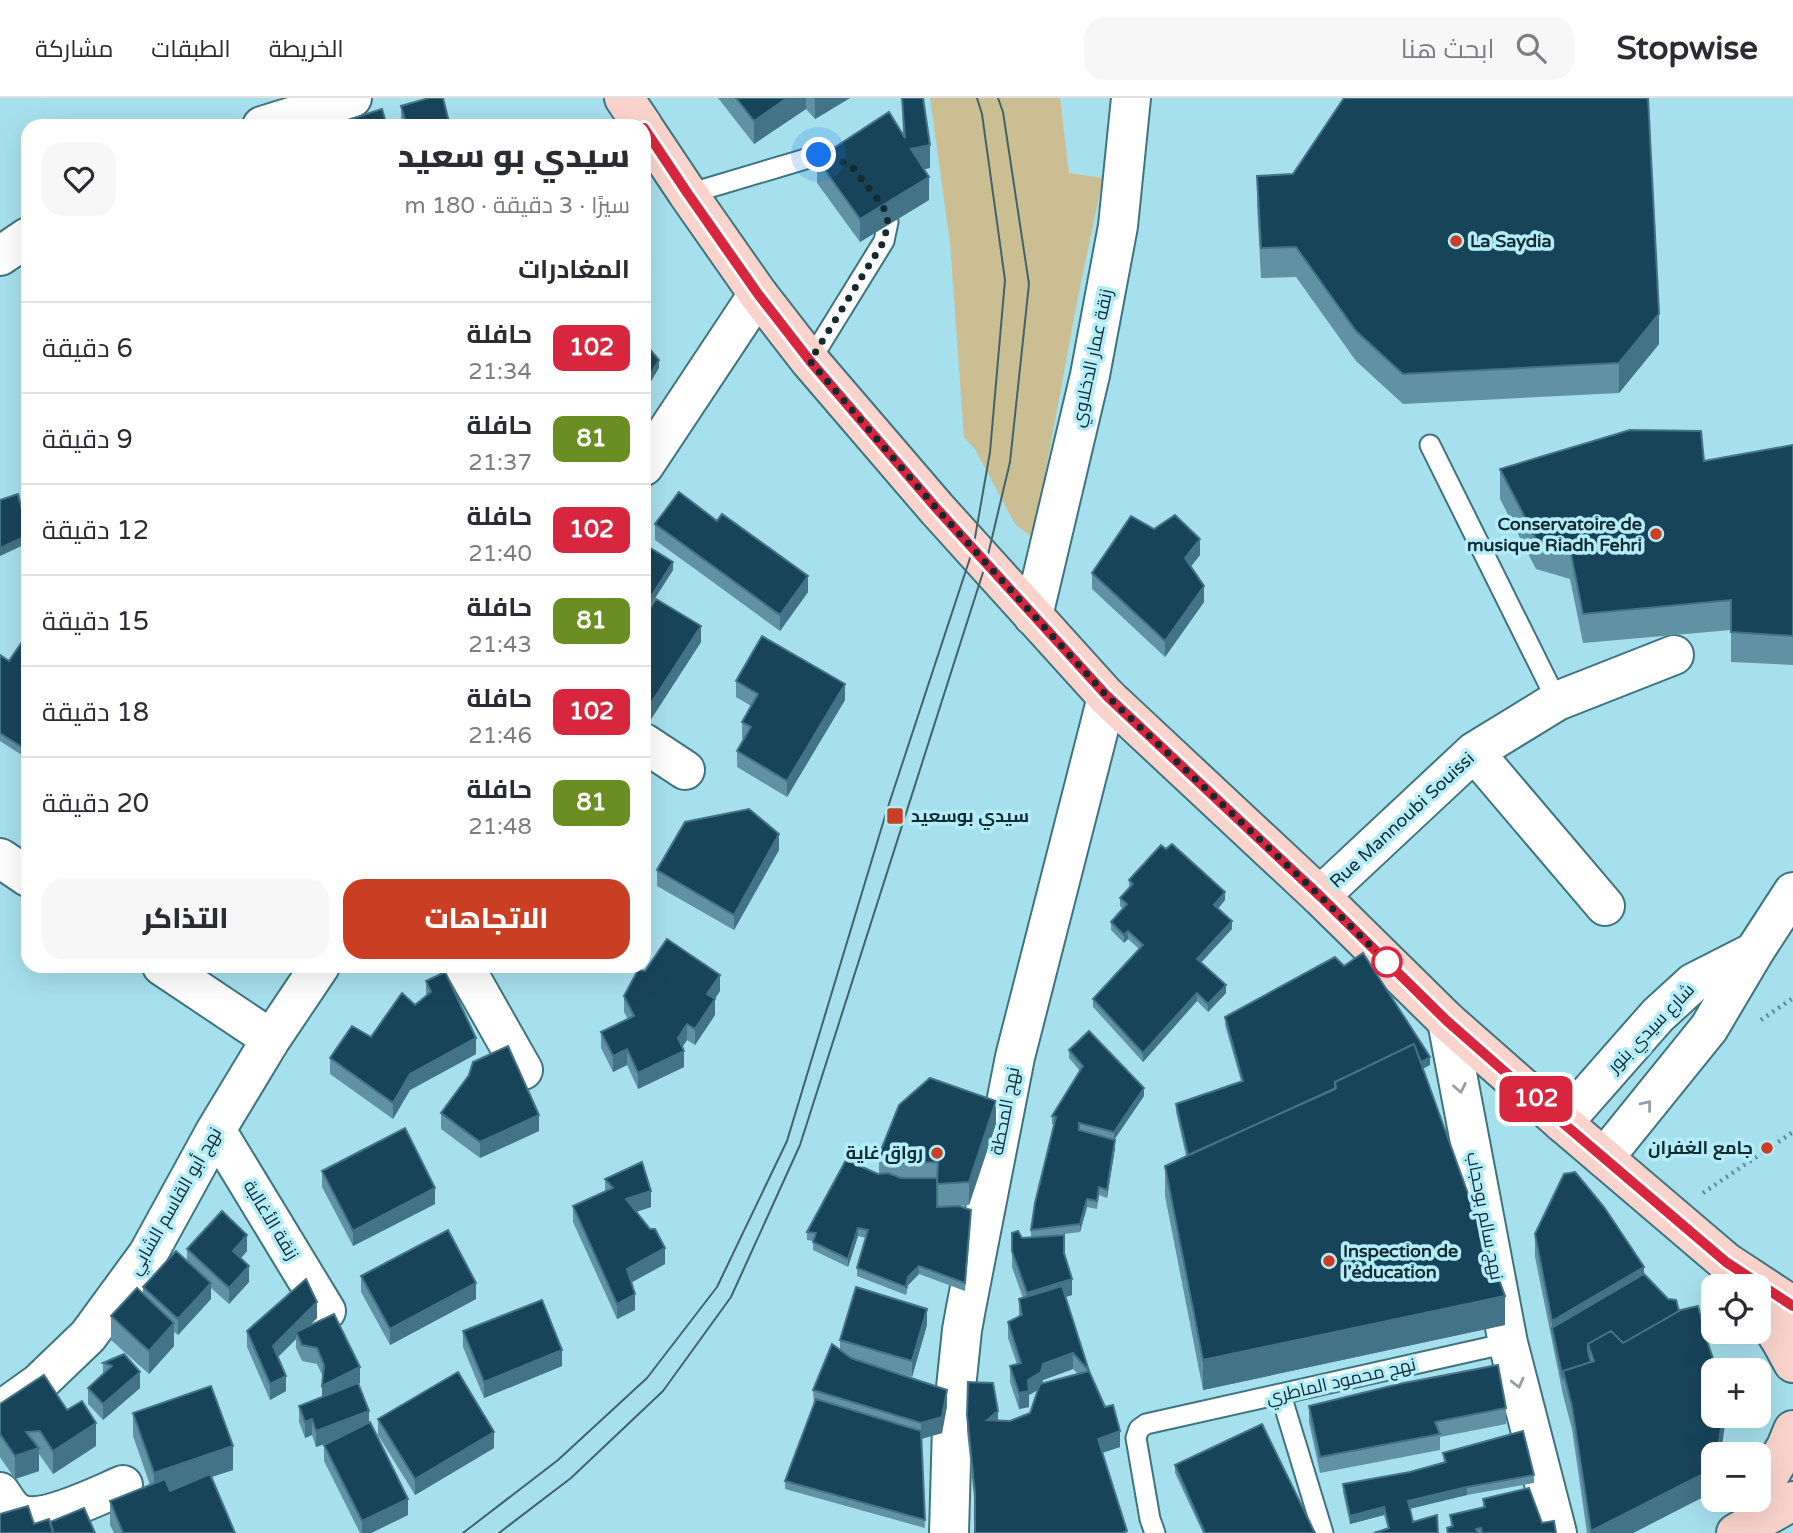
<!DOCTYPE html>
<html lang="ar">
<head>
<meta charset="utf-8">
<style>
  :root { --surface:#fff; --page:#f7f7f7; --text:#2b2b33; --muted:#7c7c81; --line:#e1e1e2; --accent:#ca3f23 }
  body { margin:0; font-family:"Varela Round",Cairo,sans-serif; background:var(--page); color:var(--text); direction:rtl; height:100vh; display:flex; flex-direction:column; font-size:26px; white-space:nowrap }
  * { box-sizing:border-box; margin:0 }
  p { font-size:23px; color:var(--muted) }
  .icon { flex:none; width:38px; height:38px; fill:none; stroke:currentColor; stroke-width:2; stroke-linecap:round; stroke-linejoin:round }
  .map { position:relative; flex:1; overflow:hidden; direction:ltr }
  .details { position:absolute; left:21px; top:21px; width:630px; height:854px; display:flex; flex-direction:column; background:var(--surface); border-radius:21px; box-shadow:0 7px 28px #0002; direction:rtl }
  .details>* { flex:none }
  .badge { padding:0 14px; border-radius:10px; font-size:24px; line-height:46px }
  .fabs { position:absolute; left:1701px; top:1176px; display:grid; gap:14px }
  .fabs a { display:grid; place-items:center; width:70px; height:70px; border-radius:14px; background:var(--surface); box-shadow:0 7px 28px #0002; font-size:35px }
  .you { position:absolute; width:35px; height:35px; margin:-18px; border:5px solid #fff; border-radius:50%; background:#1a73e8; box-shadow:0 0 0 10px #1a73e833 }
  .map>.badge { position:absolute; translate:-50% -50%; box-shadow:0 0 0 4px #fff }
  h2 { padding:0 21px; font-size:26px; line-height:63px }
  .round { display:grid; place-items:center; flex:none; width:74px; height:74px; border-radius:21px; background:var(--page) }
  .headline { display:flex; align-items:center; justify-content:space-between; height:119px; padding:0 21px }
  h1 { font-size:33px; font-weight:800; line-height:52px }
  .action { display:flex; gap:14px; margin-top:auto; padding:14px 21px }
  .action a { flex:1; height:80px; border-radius:21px; background:var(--accent); color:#fff; font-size:28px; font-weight:800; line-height:80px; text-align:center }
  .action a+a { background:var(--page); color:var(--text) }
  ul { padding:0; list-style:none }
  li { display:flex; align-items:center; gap:21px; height:91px; padding:0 21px; border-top:2px solid var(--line) }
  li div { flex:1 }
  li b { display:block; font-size:26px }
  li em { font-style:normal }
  li .badge { min-width:77px; font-weight:700; text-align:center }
  header { display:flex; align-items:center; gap:42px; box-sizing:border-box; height:98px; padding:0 35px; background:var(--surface); border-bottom:2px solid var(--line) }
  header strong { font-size:33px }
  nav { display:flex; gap:38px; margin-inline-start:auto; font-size:24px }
  .search { width:490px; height:63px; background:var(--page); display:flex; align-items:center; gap:18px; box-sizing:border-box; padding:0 24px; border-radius:21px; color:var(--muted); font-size:26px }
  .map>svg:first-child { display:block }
</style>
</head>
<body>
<header>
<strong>Stopwise</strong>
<div class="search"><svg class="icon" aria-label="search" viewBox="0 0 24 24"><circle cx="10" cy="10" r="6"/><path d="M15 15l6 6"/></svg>ابحث هنا</div>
<nav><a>الخريطة</a><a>الطبقات</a><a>مشاركة</a></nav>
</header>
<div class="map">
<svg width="1793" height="1435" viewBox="0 0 1793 1435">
  <rect width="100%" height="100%" fill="#a7e0ed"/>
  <path fill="#cbbe93" d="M930,0H1060L1069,75L1103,80L1079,194L1033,440L1015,426L975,351L964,339L950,145Z"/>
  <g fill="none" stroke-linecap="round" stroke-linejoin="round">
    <g stroke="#3d747f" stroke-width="23">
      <path id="service" d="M688,96L819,57L837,60L845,65
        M810,263L884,143L888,124L881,105
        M1430,347L1557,603
        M1281,1297L1323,1435
        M1155,1435L1150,1421L1136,1340L1139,1331L1146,1326L1508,1245"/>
    </g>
    <g stroke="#3d747f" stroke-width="42">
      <path id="minor" d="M262,28L352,0
        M0,158L28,139
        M644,368L758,196
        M1033,518L1090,277L1118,128L1131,0
        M644,645L685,672
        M1474,654L1605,808
        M0,760L28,779
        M1320,798L1474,654L1557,603L1674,557
        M162,868L271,941
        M464,868L523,972
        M1447,923L1508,1245L1557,1435
        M216,1032L326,1213
        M0,1313L39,1285L88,1238L148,1156L216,1032L271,941L320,868
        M0,1394C5,1401 11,1412 18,1415C41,1427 99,1397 123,1387
        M949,1435L952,1328L962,1232L966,1210L1015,959L1107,599"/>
    </g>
    <g stroke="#3d747f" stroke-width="42">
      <path id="tertiary" d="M1563,1025L1658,917L1693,885L1754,854
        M1604,1060L1709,930L1754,854L1793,794"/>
    </g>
    <g stroke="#3d747f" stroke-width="42">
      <path id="secondary" d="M624,0L643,28
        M644,30L688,96L758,196L810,263L937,411L1107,599L1320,798L1447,923L1563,1025L1726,1164L1793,1208
        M1759,1208L1781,1243L1793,1265
        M1759,1395L1786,1349L1793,1332
        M1736,1435L1793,1403"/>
    </g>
    <path stroke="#608892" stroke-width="4.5" stroke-dasharray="2 5" stroke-linecap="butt" d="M1761,922L1793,900
      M1703,1095L1793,1034"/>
    <use href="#service" stroke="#fff" stroke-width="19"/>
    <use href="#minor" stroke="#fff" stroke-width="38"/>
    <use href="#tertiary" stroke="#fff" stroke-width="38"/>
    <use href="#secondary" stroke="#fad4cc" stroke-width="38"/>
    <path stroke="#41636a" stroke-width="2" d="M463,1435L558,1362L647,1280L717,1189L787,1043L886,715L973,451L990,354L1005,182L982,16L977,0
      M499,1435L571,1380L663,1293L731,1199L800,1047L986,465L1010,364L1029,186L1003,14L998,0"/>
  </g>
  <path fill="#6092a4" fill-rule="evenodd" d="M718,0H850L815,21L806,11L754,46Z
    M902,0L930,70L924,71L929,102L860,144L817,85V61L903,37Z
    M401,8L450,28H402L401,24Z
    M1257,78L1659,246L1619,295L1403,306L1356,263L1296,179L1261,180L1257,107Z
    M1793,347V567L1731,564V532L1583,545L1570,481L1536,471L1500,401V371L1704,363Z
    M655,426L808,494L780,533L655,442Z
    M644,446L673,472L650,508L644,504Z
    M1200,457L1191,468L1204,504L1165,559L1092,491V475Z
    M644,520L701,544L646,629L644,628Z
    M28,544V661L0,643V557L9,563Z
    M736,583L845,602L787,699L737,669V653L743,641L742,640V624L751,608L736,599Z
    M779,752L734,832L657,788V772Z
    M1129,782L1225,802L1218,811L1232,831L1201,864L1226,895L1208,914L1197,903L1143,964L1093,909V901L1139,851L1128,841L1124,845L1111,832V824L1123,811L1120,808V800L1129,790Z
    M426,883L476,956L410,992L393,1021L330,976V960L371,939L415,907L426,898Z
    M720,893L715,901V917L695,947L687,942L682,950L684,969L638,991L627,967L613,974L601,950V934L628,921L624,914V898Z
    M1225,919L1430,967L1423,971L1505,1227L1203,1292L1165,1098V1068L1186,1058L1176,1014V1006L1241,983L1225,927Z
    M1069,952L1144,998L1114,1042L1115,1050L1107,1100L1099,1097L1097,1111L1087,1109L1080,1134L1049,1138L1064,1157L1072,1197L1065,1199L1089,1273L1120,1349L1102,1355L1127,1435L975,1409L967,1333L968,1284L998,1322L1010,1323L1030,1315L1038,1292L1029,1297V1309L1019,1311L1010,1284V1268L1017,1266L1008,1240V1224L1019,1219V1201L1023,1200L1012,1169V1135L1022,1140L1031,1139V1132L1054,1027L1052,1026V1018L1080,973L1069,960ZM1073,1271L1078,1276L1042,1286L1043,1282Z
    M441,1015L539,1033L480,1060L441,1031Z
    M996,1026L969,1107L959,1108L971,1120L965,1193L919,1176L908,1187L906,1197L857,1178V1170L866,1140L858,1138L848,1169L813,1152V1143L807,1142V1134L879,1076V1057Z
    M322,1073L435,1106L353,1148L322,1089Z
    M605,1081L651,1109L636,1114L665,1166L631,1184L635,1212L617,1221L573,1124V1108L605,1093Z
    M1535,1136L1644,1176L1679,1213L1726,1318L1713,1356V1394L1633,1435H1587L1572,1331L1563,1297L1535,1159Z
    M187,1151L247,1153L241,1160L249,1184L229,1206L211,1190V1201L178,1237L174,1234V1248L149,1276L111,1242V1218L143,1196V1189L187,1163Z
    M361,1178L476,1201L390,1247L361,1194Z
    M317,1220L309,1228L360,1285L359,1286L369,1325L408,1417L371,1435H360L324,1363V1347L330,1344L316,1349L312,1337L305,1340L299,1324V1308L322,1299L323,1279L317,1266L302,1263L296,1250V1241L278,1259L286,1293L270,1302L247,1249V1233Z
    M927,1227L912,1279L877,1268L947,1308L942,1335L921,1341L925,1430L785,1391V1383L814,1308L813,1292L840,1252V1242Z
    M463,1233L562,1268L484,1300L463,1249Z
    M124,1256L140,1290L103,1322L88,1306V1290L103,1277V1265Z
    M0,1306L67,1312L96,1348L53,1376L39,1356V1373L15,1381L0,1359Z
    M1309,1308L1506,1310V1326L1440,1339V1352L1320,1375L1309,1324Z
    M133,1315L233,1372L211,1379L235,1435H114L110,1427V1403L150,1387L133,1338Z
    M378,1321L494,1350L415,1397L378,1337Z
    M1443,1355L1534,1377V1385L1467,1397L1410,1411L1413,1424L1388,1431L1384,1417L1350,1426L1343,1394V1386L1410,1374L1444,1365Z
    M1175,1367L1315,1435H1203L1175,1375Z
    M1483,1401L1542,1425L1556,1435H1447V1430L1451,1429L1450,1417L1483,1409Z"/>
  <path fill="#437386" d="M787,0H806V11L754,46V23Z
    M815,0H850L815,21Z
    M930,47V70L911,74V51Z
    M929,79V102L860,144V121Z
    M1659,216V246L1619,295V265Z
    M659,262V270L644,295V287Z
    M28,437V445L0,458V450Z
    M1200,441V457L1185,476V460Z
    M673,464V472L650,508V500Z
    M808,478V494L780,533V517Z
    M1204,488V504L1165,559V543Z
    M701,528V544L646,629V613Z
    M845,586V602L787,699V683Z
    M779,736V752L734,832V817Z
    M1225,794V802L1214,815V807Z
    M1232,823V831L1197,869V861Z
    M1128,833V841L1124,845V837Z
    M720,877V893L707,912V896Z
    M1226,887V895L1208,914V906Z
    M1197,895V903L1143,964V955Z
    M715,901V917L695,947V931Z
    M687,926V942L678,955L684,953V969L638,991V975L678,940Z
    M476,940V956L410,992L393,1021V1005L410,976Z
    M627,951V967L613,974V958Z
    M1430,959V967L1336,1013V1005Z
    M1144,990V998L1114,1042V1034Z
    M996,1003V1026L969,1107V1084Z
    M539,1017V1033L480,1060V1044Z
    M1115,1042V1050L1107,1100V1092Z
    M435,1090V1106L353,1148V1133Z
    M651,1093V1109L626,1117V1101Z
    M1087,1101V1109L1080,1134V1126Z
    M858,1130V1138L848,1169V1161Z
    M247,1137V1153L233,1169V1153Z
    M665,1150V1166L627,1187V1171Z
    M249,1168V1184L229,1206V1190Z
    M919,1168V1176L908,1187L906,1197L908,1179Z
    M1644,1169V1192L1552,1230V1223Z
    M1072,1181V1197L1027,1211V1195Z
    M211,1185V1201L178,1237V1221Z
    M476,1185V1201L390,1247V1231Z
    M635,1196V1212L617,1221V1206Z
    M1505,1198V1227L1203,1292V1262Z
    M317,1204V1220L298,1239L296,1234V1241L273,1264V1248Z
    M927,1211V1227L912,1279V1263Z
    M174,1225V1248L149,1276V1253Z
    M562,1252V1268L484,1300V1284Z
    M1073,1255V1271L1043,1282L1041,1290L1029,1297V1309L1019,1311V1295L1028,1282L1043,1266Z
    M360,1269V1285L322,1304V1288Z
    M140,1274V1290L103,1322V1306Z
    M286,1278V1293L270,1302V1286Z
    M947,1292V1308L942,1335L921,1341V1325Z
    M369,1313V1329L316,1349V1333Z
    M998,1313V1329L987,1322Z
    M1723,1318H1726L1721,1356H1717Z
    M312,1321V1337L305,1340V1324Z
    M96,1325V1348L53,1376V1353Z
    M1120,1333V1349L1098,1356V1341Z
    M494,1334V1350L415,1397V1381Z
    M233,1348V1372L154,1398V1375Z
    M39,1350V1373L15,1381V1358Z
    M1713,1371V1394L1633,1435H1591V1433Z
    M1467,1389V1397L1408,1411V1403Z
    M408,1401V1417L371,1435H362V1423Z
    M1384,1409V1417L1350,1426V1418Z"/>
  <path fill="#18445a" stroke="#437386" stroke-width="2" d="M429,0H443L450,28H407L401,8Z
    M736,0H787L754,23Z
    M902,0H923L930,47L911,51L929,79L860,121L817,61L889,14L905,40Z
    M1344,0H1648L1659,216L1619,265L1403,276L1356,233L1296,149L1261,150L1257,78L1293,76Z
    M382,11L387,28H329Z
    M644,244L659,262L644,287Z
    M1630,332L1701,333L1704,363L1793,347V538L1731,534V502L1583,516L1570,451L1536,441L1500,371Z
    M679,394L717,423L722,416L808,478L780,517L655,426Z
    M18,396L28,437L0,450V402Z
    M1175,417L1200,441L1185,460L1204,488L1165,543L1092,475L1131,418L1154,431Z
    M644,446L673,464L650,500L644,496Z
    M656,501L701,528L646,613L644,612V520Z
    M762,538L845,586L787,683L737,653L751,629L742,624L758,596L736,583Z
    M24,541L28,544V653L0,635V557L9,563Z
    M749,711L779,736L734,817L657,772L685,724Z
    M1172,746L1225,794L1214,807L1232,823L1197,861L1226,887L1208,906L1197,895L1143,955L1093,901L1143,847L1128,833L1124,837L1111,824L1127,806L1120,800L1133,786L1129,782L1161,747L1166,751Z
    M667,841L720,877L707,896L715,901L695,931L687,926L678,940L684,953L638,975L627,951L613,958L601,934L634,918L624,898L638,872L645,873Z
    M1363,855L1430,959L1421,964L1414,946L1335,984V991L1188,1057L1176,1006L1243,983L1225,919L1335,859L1344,868Z
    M445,874L476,940L410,976L393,1005L330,960L352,928L371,939L402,895L415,907L431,894L426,883Z
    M1089,933L1144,990L1114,1034L1079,1025V1032L1115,1042L1107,1092L1099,1089L1097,1103L1087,1101L1080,1126L1031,1132L1035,1105L1056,1019L1052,1018L1083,968L1069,952Z
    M1414,946L1505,1198L1203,1262L1165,1068L1336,990L1335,984Z
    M508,948L539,1017L480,1044L441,1015L469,977L473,964Z
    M930,980L996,1003L969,1084L937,1086L938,1064L901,1065L879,1057L899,1007Z
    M405,1030L435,1090L353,1133L322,1073Z
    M846,1062L878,1076L888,1075L901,1080H937V1109L959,1108L971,1112L965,1185L919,1168L908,1179L906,1189L857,1170L868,1132L858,1130L848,1161L813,1144L816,1135L807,1134Z
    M642,1064L651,1093L626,1101L650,1131H655L665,1150L627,1171L635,1196L617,1206L573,1108L613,1090L605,1081Z
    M1575,1074L1604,1109L1644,1169L1552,1223L1535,1136L1564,1076Z
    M222,1113L247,1137L233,1153L249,1168L229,1190L187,1151Z
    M448,1132L476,1185L390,1231L361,1178Z
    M1018,1133L1022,1140L1064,1137V1155L1072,1181L1027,1195L1012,1153V1135Z
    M176,1153L211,1185L178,1221L143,1189Z
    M1644,1176L1668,1201L1676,1202L1679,1213L1623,1245L1611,1233L1588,1246V1253L1591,1264L1563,1273V1281L1552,1230Z
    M306,1181L317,1204L273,1248L286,1278L270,1286L247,1233Z
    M1062,1188L1089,1273L1073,1255L1043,1266L1041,1274L1028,1282L1029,1293L1019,1295L1010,1268L1021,1265L1008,1224L1022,1217L1019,1201Z
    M856,1189L927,1211L912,1263L840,1242Z
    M137,1190L174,1225L149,1253L111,1218Z
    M542,1202L562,1252L484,1284L463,1233Z
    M1698,1208L1708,1246L1717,1272H1713V1318H1723L1717,1356H1713V1371L1591,1433L1572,1308L1563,1273L1594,1263L1588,1246L1611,1233L1623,1245L1681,1212Z
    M334,1216L360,1269L322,1288L324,1267L317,1250L302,1247L296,1234Z
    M832,1246L851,1260L947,1292L942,1319L921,1325L813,1292Z
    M124,1256L140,1274L103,1306L88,1290L112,1268L103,1265Z
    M1498,1267L1506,1310L1435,1324L1440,1336L1320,1359L1309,1308L1399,1286Z
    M1089,1273L1105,1309L1113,1307L1120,1333L1098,1341L1127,1433L1122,1435H975V1394L967,1317L968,1284L993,1285L998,1313L987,1322L1010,1323L1030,1315L1040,1286Z
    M458,1274L494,1334L415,1381L378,1321Z
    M44,1277L67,1312L82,1303L96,1325L53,1353L40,1333L26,1334L39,1350L15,1358L0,1336V1306Z
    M358,1285L369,1313L316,1333L312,1321L305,1324L299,1308Z
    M211,1288L233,1348L154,1375L133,1315Z
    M816,1301L921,1333L925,1422L785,1383Z
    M370,1324L408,1401L362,1423L324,1347Z
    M1262,1326L1315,1435H1205L1175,1367Z
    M1523,1333L1534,1377L1467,1389L1408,1403L1413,1424L1437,1417L1438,1435H1374L1389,1430L1384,1409L1350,1418L1343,1386L1410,1374L1446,1364L1443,1355Z
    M210,1376L235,1435H123L110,1403L165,1381L170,1393Z
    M1529,1390L1542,1425L1554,1423L1556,1435H1482L1481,1430L1476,1431L1478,1435H1448L1447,1430L1453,1428L1450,1417L1485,1409L1483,1401Z
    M28,1408L34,1426L49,1421L53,1435H0V1416Z
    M84,1410L95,1435H54L50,1424Z"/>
  <defs><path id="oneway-chevron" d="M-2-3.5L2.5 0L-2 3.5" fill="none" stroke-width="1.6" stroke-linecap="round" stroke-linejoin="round" transform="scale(1.75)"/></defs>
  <g stroke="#959fa1">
    <use href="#oneway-chevron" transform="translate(1460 990) rotate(79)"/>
    <use href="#oneway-chevron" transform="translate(1647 1007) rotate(-51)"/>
    <use href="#oneway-chevron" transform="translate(1518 1285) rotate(76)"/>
  </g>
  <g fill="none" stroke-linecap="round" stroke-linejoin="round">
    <g stroke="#fff" stroke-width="16">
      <path id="line" d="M644,30L688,96L758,196L810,263L937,411L1107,598L1320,798L1447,923L1563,1025L1726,1164L1793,1208"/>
    </g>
    <use href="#line" stroke="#d7263d" stroke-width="10"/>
    <path stroke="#132a2f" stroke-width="7" stroke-dasharray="0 12.6" d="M819,57L837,60L853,70L883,108L888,124L884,143L810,263L937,411L1107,598L1320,798L1392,869L1387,864"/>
  </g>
  <g fill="#ca3f23" stroke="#b4edfa" stroke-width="2.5">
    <circle cx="1456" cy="143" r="7"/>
    <circle cx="1656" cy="436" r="7"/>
    <rect x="886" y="709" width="18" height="18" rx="3.5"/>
    <circle cx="1767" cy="1050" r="7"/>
    <circle cx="937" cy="1055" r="7"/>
    <circle cx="1329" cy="1163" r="7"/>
  </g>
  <circle fill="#fff" stroke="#d7263d" stroke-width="3.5" cx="1387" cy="864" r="14"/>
  <g text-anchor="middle" stroke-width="7" stroke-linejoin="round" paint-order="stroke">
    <g font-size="18" font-weight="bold" fill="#132a2f" stroke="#b4edfa" text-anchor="start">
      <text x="1470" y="149">La Saydia</text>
      <text x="1642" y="432" text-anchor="end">Conservatoire de<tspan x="1642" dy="21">musique Riadh Fehri</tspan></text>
      <text x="911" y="724">سيدي بوسعيد</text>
      <text x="1753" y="1056" text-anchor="end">جامع الغفران</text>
      <text x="923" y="1061" text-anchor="end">رواق غاية</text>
      <text x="1343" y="1159">Inspection de<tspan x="1343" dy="21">l'éducation</tspan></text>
    </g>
    <g font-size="18" fill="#132a2f" stroke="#b4edfa">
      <text transform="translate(1092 260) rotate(-78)" y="6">زنقة عمار الدخلاوي</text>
      <text transform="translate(1402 722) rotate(-43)" y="6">Rue Mannoubi Souissi</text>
      <text transform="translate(1651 930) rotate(-46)" y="6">شارع سيدي بنور</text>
      <text transform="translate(1005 1013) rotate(-79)" y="6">نهج المحطة</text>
      <text transform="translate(175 1103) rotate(-60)" y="6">نهج أبو القاسم الشابي</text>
      <text transform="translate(1485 1118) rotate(79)" y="6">نهج سالم بوحجاب</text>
      <text transform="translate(271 1122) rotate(59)" y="6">زنقة الأغالبة</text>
      <text transform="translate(1341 1283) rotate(-13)" y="6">نهج محمود الماطري</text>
    </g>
  </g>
</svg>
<div class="fabs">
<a><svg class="icon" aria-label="locate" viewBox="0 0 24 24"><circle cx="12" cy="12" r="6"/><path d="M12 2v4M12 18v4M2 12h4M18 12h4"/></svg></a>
<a>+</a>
<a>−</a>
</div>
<div class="you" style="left:819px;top:57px"></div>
<b class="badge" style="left:1536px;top:1001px;background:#d7263d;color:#fff">102</b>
<section class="details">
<div class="headline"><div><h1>سيدي بو سعيد</h1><p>سيرًا · 3 دقيقة · 180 m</p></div><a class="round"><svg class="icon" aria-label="heart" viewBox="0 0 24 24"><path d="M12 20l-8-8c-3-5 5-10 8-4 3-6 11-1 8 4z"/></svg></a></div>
<h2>المغادرات</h2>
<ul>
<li><span class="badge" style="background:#d7263d;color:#fff">102</span><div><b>حافلة</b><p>21:34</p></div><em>6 دقيقة</em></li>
<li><span class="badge" style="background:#6b8e23;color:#fff">81</span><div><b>حافلة</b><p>21:37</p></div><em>9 دقيقة</em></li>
<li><span class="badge" style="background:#d7263d;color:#fff">102</span><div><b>حافلة</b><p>21:40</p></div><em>12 دقيقة</em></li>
<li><span class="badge" style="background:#6b8e23;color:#fff">81</span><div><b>حافلة</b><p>21:43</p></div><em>15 دقيقة</em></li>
<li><span class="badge" style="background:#d7263d;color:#fff">102</span><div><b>حافلة</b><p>21:46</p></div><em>18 دقيقة</em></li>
<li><span class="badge" style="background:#6b8e23;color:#fff">81</span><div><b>حافلة</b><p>21:48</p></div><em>20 دقيقة</em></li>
</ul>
<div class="action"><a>الاتجاهات</a><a>التذاكر</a></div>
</section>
</div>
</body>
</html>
